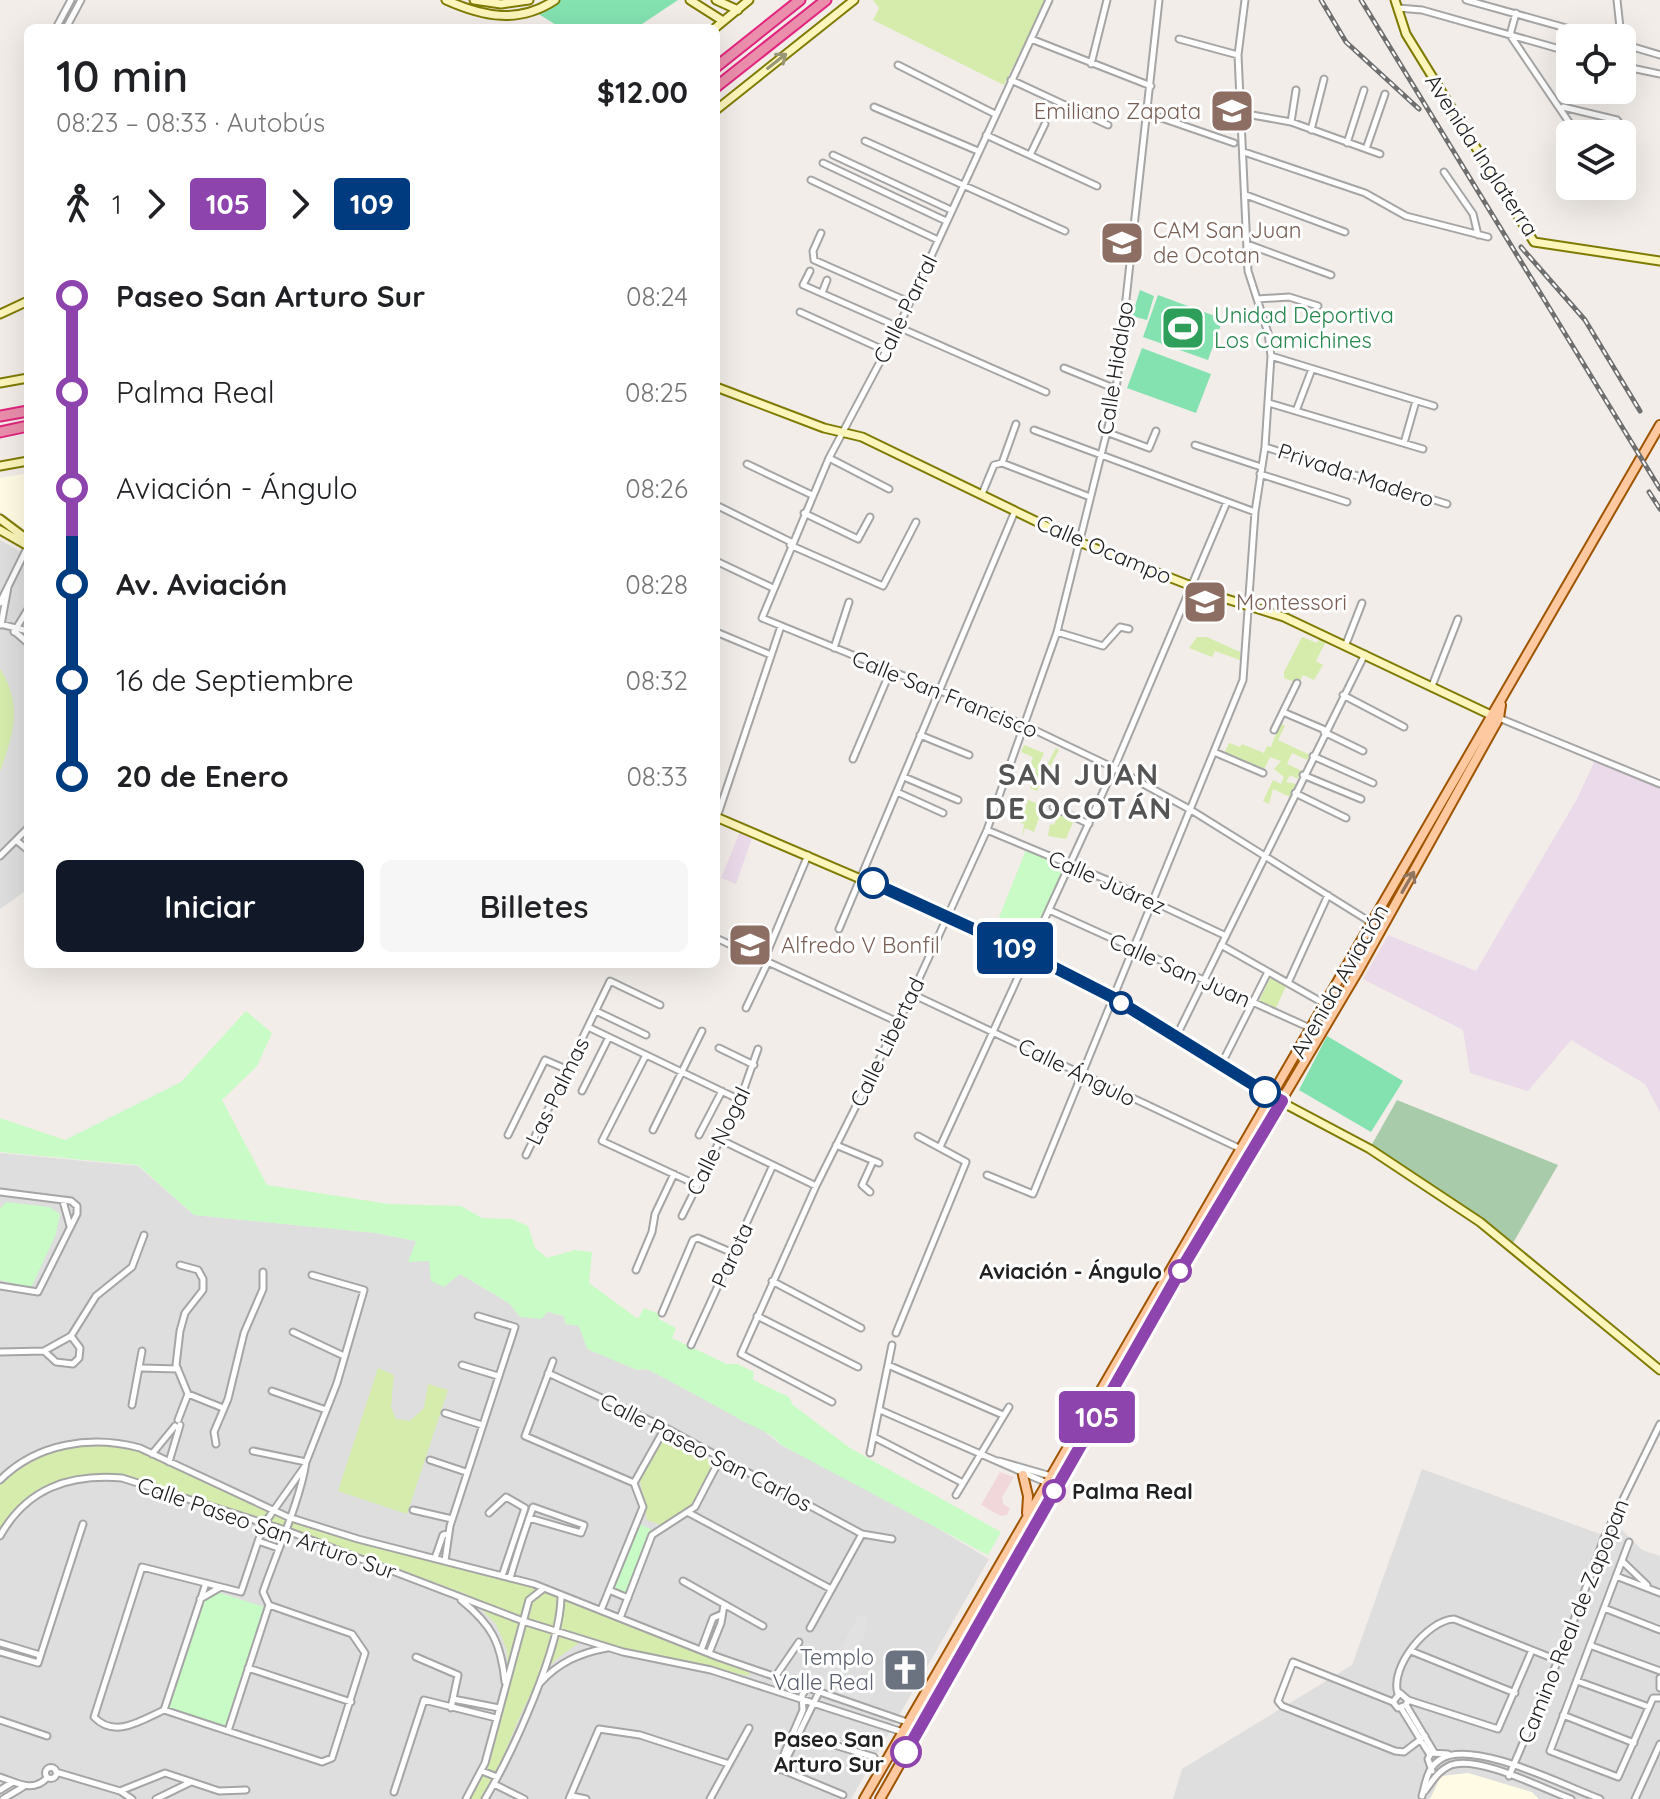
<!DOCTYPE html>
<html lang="es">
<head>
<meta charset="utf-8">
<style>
  :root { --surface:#fff; --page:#f6f6f6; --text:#202124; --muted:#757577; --accent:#111827 }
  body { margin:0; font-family:Quicksand,sans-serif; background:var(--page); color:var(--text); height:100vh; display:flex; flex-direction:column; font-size:30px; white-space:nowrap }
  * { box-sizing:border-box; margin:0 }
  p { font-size:26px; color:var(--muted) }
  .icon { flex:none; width:44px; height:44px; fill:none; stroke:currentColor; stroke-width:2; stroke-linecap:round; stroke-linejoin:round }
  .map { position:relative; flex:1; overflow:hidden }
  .side { position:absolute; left:24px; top:24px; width:696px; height:944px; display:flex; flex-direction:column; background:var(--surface); border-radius:12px; box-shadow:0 8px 32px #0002 }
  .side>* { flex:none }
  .badge { padding:0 16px; border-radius:6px; font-size:28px; line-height:52px }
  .controls { position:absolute; left:1556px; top:24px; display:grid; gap:16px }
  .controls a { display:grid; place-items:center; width:80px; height:80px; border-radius:12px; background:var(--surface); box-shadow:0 8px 32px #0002; font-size:40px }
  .map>.badge { position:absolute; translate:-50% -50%; box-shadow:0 0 0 4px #fff }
  .legs { display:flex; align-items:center; gap:12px; height:88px; padding:0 32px; font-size:26px }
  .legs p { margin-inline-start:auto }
  .summary { display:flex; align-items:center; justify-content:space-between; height:136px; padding:0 32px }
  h1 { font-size:44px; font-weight:600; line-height:60px }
  .button { display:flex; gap:16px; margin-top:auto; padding:16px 32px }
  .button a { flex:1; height:92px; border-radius:12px; background:var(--accent); color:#fff; font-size:32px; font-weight:600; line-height:92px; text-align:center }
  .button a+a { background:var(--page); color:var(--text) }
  ul { padding:0 32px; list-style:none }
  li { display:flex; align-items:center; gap:28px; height:96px; font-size:30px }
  li i { display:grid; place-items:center; width:12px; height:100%; margin:0 10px; background:currentColor }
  li i::after { content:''; width:20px; height:20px; margin:-10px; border:6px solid; border-radius:50%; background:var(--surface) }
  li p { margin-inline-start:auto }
  li:first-child i { background:linear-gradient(#0000 50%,currentColor 0) }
  li:last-child i { background:linear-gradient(currentColor 50%,#0000 0) }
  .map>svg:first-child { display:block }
</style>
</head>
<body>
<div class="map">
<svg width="1660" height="1799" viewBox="0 0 1660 1799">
  <rect width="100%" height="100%" fill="#f2ede8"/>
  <path fill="#dfdede" d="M0,540L28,556V889L0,909Z
    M0,1153L138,1166L194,1215L376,1233L416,1241L429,1261L460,1274L509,1303L520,1317L548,1312L564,1316L579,1326L588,1349L637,1370L647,1369L731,1411L744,1422L757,1425L781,1445L895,1503L989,1559L851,1799H0Z
    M1422,1469L1611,1538L1617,1525L1642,1550L1660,1556V1799H1173L1182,1769L1352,1665Z"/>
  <path fill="#f2d7da" d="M1000,1472L1014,1477L1002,1497L1003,1504L1010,1508L1007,1515L1001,1516L981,1505Z"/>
  <path fill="#ebdaea" d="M1596,758L1660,784V1112L1645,1084L1571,1040L1528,1091L1470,1073L1463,1030L1363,979L1388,935L1476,971L1577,799Z
    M740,832L752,838L736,884L721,878Z"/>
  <path fill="#fffbe4" d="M28,473V533L0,511V478Z
    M1468,1773L1532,1792L1539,1799H1430L1441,1776Z"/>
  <path fill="#d5ecad" d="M873,0H1046L1004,85L873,20L879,8Z
    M1197,637H1207L1240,652V660L1215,651L1212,657L1189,648Z
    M1302,637L1317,643L1320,637L1327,639L1316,661L1323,665L1314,680L1303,675L1299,684L1284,678V672Z
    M0,668C23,707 14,731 0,772Z
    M1280,723L1285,726L1278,740L1310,755L1307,760L1292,753L1287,764L1302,771L1298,779L1290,775L1286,782L1296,784L1290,797L1273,789L1269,804L1263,801L1273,780L1281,784L1284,777L1274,769L1281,761L1270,757L1264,769L1225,752L1229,743L1240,747L1242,744L1264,753L1267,746L1271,747Z
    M1024,745L1044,753L1037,768L1044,771L1056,748L1059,750L1037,791L1030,788L1036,769L1030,766L1033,757L1021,752Z
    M1028,800L1043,806L1034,832L1025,828L1022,837L1024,824L1012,819L1017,806L1025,808Z
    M1054,811L1074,820L1066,839L1048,836L1050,824L1054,825L1056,820L1052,817Z
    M1270,978L1286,986L1276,1008L1259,1001Z
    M378,1368L394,1375L391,1407L396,1419L410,1421L424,1408L428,1384L448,1390L407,1514L338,1491Z
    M664,1436L715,1462L695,1504L661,1525L647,1520L640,1480Z
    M86,1443L138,1450L263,1510L510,1580L751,1670L748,1676L585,1639C574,1647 559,1655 550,1666C518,1703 508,1757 483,1799H468L483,1774L508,1683L507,1650L496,1624L466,1594L277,1524L126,1477H73L40,1488L0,1528V1483L4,1479L50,1451Z"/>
  <path fill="#a8cba9" d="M1397,1100L1558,1165L1513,1243L1371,1146Z"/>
  <path fill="#c8fbc5" d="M1026,850L1067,867L1027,951L992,935Z
    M246,1011L272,1033L257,1066L222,1100L267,1185L389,1204L461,1206L482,1218L512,1219L528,1226L535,1248L547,1258L575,1250L592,1252L589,1283L638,1319L644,1308L659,1314V1319L676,1328L672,1338L727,1364H737L754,1372L753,1380L789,1397L793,1405L850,1448L1001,1532L988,1555L781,1445C770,1431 757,1429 743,1421C712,1404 680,1386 647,1369L637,1370L587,1349L579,1326L565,1324L564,1316L548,1312L541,1319L520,1317L509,1303L460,1274L444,1287L431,1281L429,1261L408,1262L416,1241L376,1233L194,1215L138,1165L0,1152V1118L65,1140L181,1082Z
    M6,1202L49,1207L60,1214L56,1234L31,1288L0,1280V1209Z
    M639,1524L655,1531L627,1597L610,1590Z
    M205,1588L264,1607L225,1728L167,1708Z"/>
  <path fill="#84e2b1" d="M560,0H678L636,28H561L537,13Z
    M1140,290L1154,296L1147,320L1132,316Z
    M1158,295L1223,319L1208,360L1143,337Z
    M1142,348L1211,374L1196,413L1127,388Z
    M1327,1036L1403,1081L1371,1132L1299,1090Z"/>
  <path fill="#e1e1e1" d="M859,1614L868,1619L863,1639L841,1677L877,1688L869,1702L820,1686Z"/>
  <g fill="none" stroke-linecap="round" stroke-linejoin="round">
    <g stroke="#a5a5a5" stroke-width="9">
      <path id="street" d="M1049,0L898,328L829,458L762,618L1024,725L1114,768L1191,810L1372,923
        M1466,0L1602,38
        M1617,0L1622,46
        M1398,8L1422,10L1570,52
        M1516,13L1510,35L1577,134
        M56,28L71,0
        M66,28L81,0
        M1031,39L1151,86
        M1179,39L1238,55
        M1623,44L1660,55
        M1091,64L1107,0
        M898,65L995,114
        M1622,66L1660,74
        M1011,80L1108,125
        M874,107L978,151
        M1563,107L1617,120L1620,124L1614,134
        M1147,113L1234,143
        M1241,113L1291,122L1380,154
        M1291,122L1296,90
        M1311,130L1324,79
        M986,135L1097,186
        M865,141L1065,231
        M1347,143L1364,90
        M1366,149L1385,94
        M1244,152L1365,193L1406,216L1488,237
        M833,155L951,210
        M1030,155L1045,124
        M823,163L946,221
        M1444,172L1473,214L1478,235
        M811,180L938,240
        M1246,195L1345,232
        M821,233L813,251L814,260L909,302
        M1247,244L1331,275
        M810,271L803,285L1046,392
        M822,293L827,280
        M1257,299L1289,297L1318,306
        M800,312L886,351
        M1271,356L1434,406
        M1064,368L1116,389
        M1269,403L1423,449
        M1296,411L1312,369
        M1034,430L1255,512
        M1106,432L1149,448L1156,431
        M1404,443L1416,401
        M1195,445L1261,467
        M1265,447L1447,504
        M829,458L889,489
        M1002,463L1090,497
        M747,464L812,495
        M1260,474L1347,502
        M982,494L994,465L1002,463L1016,424
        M716,505L791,542
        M804,513L858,539L870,517
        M790,545L883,586L916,522
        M716,561L773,588
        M0,603L28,546
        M0,624L28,631
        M1,625L8,587
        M14,631L28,643
        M14,632L28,609
        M716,632L771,655
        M1057,632L1103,646L1120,627L1129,629
        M1346,644L1362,603
        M834,648L849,602
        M1432,686L1458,619
        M1343,695L1404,727
        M1283,712L1325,730
        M1499,718L1660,784
        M1274,730L1297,683
        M1324,732L1363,751
        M920,735L969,755
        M1214,752L1263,773
        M1313,756L1373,783
        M853,759L890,672
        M1303,775L1361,799
        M904,777L958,800
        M897,792L943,813
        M1295,793L1346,818
        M1053,807L1089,824
        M717,817L781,626
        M987,830L1107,880L1226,936
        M17,841L28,850
        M0,856L28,828
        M1049,910L1310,1028
        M839,929L1015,511
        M716,938L898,1022
        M1221,945L1325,1004
        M764,960L808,855
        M1288,983L1328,895
        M912,994L1241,1149
        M746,1008L768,962
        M596,1011L646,1035
        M588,1027L740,1100
        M1176,1037L1365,654
        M719,1048L754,1065
        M646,1055L602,1141L697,1185
        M1221,1065L1268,972
        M582,1091L609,1037
        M653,1130L702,1031
        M508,1135L545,1060L566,1069
        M699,1135L722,1091
        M719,1139L816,1186
        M836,1145L879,1163
        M940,1147L1115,766L1227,502
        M526,1155L610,981L660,1005
        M987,1175L1033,1194L1243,680L1255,512L1265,447L1271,356L1268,333L1248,271L1238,55L1245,0
        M0,1192L71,1201L77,1206V1214L38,1292L0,1286
        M870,1192L862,1185L873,1161
        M63,1201L70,1226
        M682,1216L740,1100L758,1049
        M636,1270L652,1232L655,1214L674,1174
        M772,1281L861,1328
        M662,1313L693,1240L698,1238L733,1253
        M757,1316L858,1367
        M293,1332L344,1356
        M896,1333L966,1162L918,1136
        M691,1345L773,1165
        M44,1351L56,1362L73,1364L79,1358L80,1348L71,1336
        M0,1352L44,1351L71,1336L96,1296L132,1267L144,1235
        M553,1361L525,1436L634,1483L643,1507L601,1610
        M462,1365L498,1376
        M888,1365L1003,1415
        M142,1368L178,1369
        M548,1373L664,1427L862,1534L892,1539
        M272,1391L326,1410
        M188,1394L223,1408
        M832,1402L741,1354L816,1186L912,994L987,830L1057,632L1115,399L1159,0
        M132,1405L142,1351
        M880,1410L1047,1483
        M445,1413L482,1425
        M178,1420L188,1394L176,1365L180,1331L185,1313L203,1290V1279L198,1270L180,1265
        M874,1437L963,1483
        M216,1444L214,1432L228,1399L244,1333L263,1289V1272
        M253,1451L306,1462
        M870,1453L892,1345
        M152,1454L175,1426
        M430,1460L466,1472
        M999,1461L1051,1476
        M169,1462L180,1425
        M305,1466L264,1524L241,1592L142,1567L94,1717C115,1739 142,1720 164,1710L322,1762L332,1758L365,1653L352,1634L269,1605L263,1592C276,1554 301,1498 306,1462L337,1383L364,1290L312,1275
        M0,1480C37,1443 91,1435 140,1448L288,1517L358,1539L534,1584L718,1657L907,1722
        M634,1483L665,1428
        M956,1495L1009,1407
        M413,1510L452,1519
        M489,1513L506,1497L525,1508L502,1576
        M689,1513L831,1589
        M0,1536C27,1488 69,1474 122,1478L285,1530L523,1621L623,1652L711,1670L915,1736
        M258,1541L278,1548
        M1629,1542L1550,1751L1618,1777L1653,1698H1660
        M435,1558L443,1535L449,1533
        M445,1561L450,1526L515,1327L478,1316
        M1622,1561L1647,1585
        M1616,1576L1660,1593
        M510,1578C517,1554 525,1530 533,1507L584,1525L581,1533L529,1518
        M683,1581L763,1626
        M609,1590L628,1598
        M200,1599L219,1588
        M461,1600C492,1625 501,1643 505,1682
        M1604,1608L1660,1630
        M620,1618L652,1535L695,1507L721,1457
        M810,1628L862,1534
        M0,1643L40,1655
        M1592,1646L1660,1671
        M701,1650L713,1618L720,1615
        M1411,1651L1515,1693
        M0,1652L38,1663L83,1524
        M709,1653L721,1623L724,1605
        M416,1657L458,1675L451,1708
        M248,1668L351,1702
        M775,1677L799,1642
        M1660,1678V1688
        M1577,1681L1649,1707
        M540,1683C559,1662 580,1653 607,1648
        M807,1688L802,1695L803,1710L778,1768L843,1795
        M1398,1694C1389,1667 1428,1620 1454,1619L1547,1656
        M453,1699L499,1708
        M1408,1700L1498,1729L1532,1650
        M1393,1702L1400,1693L1408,1700L1406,1705L1398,1708L1393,1702L1293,1662L1278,1701L1282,1706L1395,1751L1404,1752L1425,1736
        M1406,1705L1434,1752
        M1401,1708L1430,1755
        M164,1710L206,1583
        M1563,1715L1634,1743
        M0,1720L47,1736
        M228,1731L269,1605
        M798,1734L874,1757
        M45.5 1773a5.5 5.5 0 1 1 11 0a5.5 5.5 0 1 1-11 0Z
        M781,1770L819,1692
        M482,1771L497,1777
        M1432,1771L1428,1759L1431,1753L1448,1754
        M56,1772L120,1791L132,1799
        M1509,1776L1567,1639L1604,1538L1660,1424
        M0,1777C18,1783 32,1793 47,1778
        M494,1784L524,1799
        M0,1790L13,1782
        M120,1791L165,1773L219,1791L246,1790
        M1425,1791C1432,1781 1439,1770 1451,1765C1479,1755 1543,1789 1571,1799
        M394,1792L424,1700L496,1718
        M572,1796L586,1799
        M1422,1796C1426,1782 1427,1767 1441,1759C1473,1739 1565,1786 1600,1799
        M3,1799L23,1787
        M156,1799L191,1782
        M466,1799L485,1763L529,1600L543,1589
        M485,1799C512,1754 562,1645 561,1595
        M569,1799L599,1729L640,1735L729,1764
        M710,1799L749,1728
        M1635,1799L1660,1744"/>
    </g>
    <g stroke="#7f7b02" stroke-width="11">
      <path id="secondary" d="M446,0C484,17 519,24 555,0
        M474,0L501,4L529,0
        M690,0L723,21
        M716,0L738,10
        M1395,0L1406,34L1534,242L1660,261
        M715,28L749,0
        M716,110L854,0
        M0,314L28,301
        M0,383L28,378
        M716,387L824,428L862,437L1079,542L1217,596L1284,617L1491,715
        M0,466L28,461
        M0,519L28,540
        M0,530L28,546
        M716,817L947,916L1112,997L1272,1097L1370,1149L1480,1222L1660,1370"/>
    </g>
    <g stroke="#9f5400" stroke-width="12">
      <path id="primary" d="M1023,1475L1028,1496L1027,1513
        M864,1799L1660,425
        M880,1799L1179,1273L1357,973L1499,718L1501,705"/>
    </g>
    <g stroke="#e1247e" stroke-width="13">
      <path id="highway" d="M716,67L800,0
        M716,87L826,0
        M0,416L28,411
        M0,432L28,426"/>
    </g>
    <use href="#street" stroke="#fff" stroke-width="5"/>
    <use href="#secondary" stroke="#fcf6bc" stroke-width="7"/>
    <use href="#primary" stroke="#fec9a0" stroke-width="8"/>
    <use href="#highway" stroke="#ea8eac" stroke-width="9"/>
    <g stroke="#6f6f6f" stroke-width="5">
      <path id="rail" d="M1321,0L1346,42L1419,109
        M1361,0L1660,489
        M1521,247L1585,320L1640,411
        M1649,492L1660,509"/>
    </g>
    <use href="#rail" stroke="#fff" stroke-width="2" stroke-dasharray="6" stroke-linecap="butt"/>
  </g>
  <defs><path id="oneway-shaft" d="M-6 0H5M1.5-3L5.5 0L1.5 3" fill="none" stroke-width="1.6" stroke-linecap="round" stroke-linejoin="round" transform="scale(2)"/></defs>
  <use stroke="#999676" href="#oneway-shaft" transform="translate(777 61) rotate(-38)"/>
  <use stroke="#907560" href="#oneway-shaft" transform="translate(1408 882) rotate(-60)"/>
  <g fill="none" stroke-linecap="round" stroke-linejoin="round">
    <g stroke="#fff" stroke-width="18">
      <path id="line-1" d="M906,1752L1179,1273L1282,1101L1265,1092"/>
    </g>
    <g stroke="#fff" stroke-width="18">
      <path id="line-2" d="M873,883L1028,954L1112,997L1265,1092"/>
    </g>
    <use href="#line-1" stroke="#8e44ad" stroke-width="12"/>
    <use href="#line-2" stroke="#003b80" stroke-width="12"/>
  </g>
  <defs>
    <g id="school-square" transform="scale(2.3)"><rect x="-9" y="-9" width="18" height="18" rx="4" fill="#8d6e63" stroke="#fff"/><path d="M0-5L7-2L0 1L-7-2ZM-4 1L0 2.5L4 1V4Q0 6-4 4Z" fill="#fff"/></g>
    <g id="stadium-square" transform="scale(2.3)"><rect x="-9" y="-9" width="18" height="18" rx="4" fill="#2e9e5b" stroke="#fff"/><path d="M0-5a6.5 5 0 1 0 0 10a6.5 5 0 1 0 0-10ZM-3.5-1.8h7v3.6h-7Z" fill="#fff"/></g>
    <g id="church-square" transform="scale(2.3)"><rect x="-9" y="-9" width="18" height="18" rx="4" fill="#6b7280" stroke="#fff"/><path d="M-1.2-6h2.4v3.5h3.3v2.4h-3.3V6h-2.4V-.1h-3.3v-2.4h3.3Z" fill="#fff"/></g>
  </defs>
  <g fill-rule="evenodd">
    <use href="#school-square" x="1232" y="111"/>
    <use href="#school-square" x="1122" y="243"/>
    <use href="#stadium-square" x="1183" y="328"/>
    <use href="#school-square" x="1205" y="602"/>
    <use href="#school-square" x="750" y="945"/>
    <use href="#church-square" x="905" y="1670"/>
  </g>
  <g fill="#fff" stroke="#003b80" stroke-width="4">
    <circle cx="873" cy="883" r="14"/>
    <circle cx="1121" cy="1003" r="10"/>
    <circle cx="1265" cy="1092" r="14"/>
  </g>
  <g fill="#fff" stroke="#8e44ad" stroke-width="4">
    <circle cx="1180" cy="1271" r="10"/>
    <circle cx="1054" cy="1491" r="10"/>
    <circle cx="906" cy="1752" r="14"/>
  </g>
  <g text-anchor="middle" stroke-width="6" stroke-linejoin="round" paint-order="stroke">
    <g font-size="22" fill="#785e54" stroke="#fff" text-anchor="start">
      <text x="1201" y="119" text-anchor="end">Emiliano Zapata</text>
      <text x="1153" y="238">CAM San Juan<tspan x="1153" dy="25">de Ocotan</tspan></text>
      <text x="1236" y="610">Montessori</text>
      <text x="781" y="953">Alfredo V Bonfil</text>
    </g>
    <g font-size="22" fill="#212121" stroke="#fff">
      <text transform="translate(1482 155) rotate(57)" y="8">Avenida Inglaterra</text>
      <text transform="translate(905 309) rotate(-64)" y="8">Calle Parral</text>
      <text transform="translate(1115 368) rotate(-81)" y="8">Calle Hidalgo</text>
      <text transform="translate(1356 475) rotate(18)" y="8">Privada Madero</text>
      <text transform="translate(1104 549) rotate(23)" y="8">Calle Ocampo</text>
      <text transform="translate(945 694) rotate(22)" y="8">Calle San Francisco</text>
      <text transform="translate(1107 882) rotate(24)" y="8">Calle Juárez</text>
      <text transform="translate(1180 970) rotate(24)" y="8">Calle San Juan</text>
      <text transform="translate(1339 981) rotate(-60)" y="8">Avenida Aviación</text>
      <text transform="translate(887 1042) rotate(-64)" y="8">Calle Libertad</text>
      <text transform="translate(1077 1072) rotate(26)" y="8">Calle Ángulo</text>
      <text transform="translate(557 1091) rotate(-64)" y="8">Las Palmas</text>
      <text transform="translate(718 1141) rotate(-64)" y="8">Calle Nogal</text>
      <text transform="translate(732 1255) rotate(-65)" y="8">Parota</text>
      <text transform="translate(706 1452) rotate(27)" y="8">Calle Paseo San Carlos</text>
      <text transform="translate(267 1528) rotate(19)" y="8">Calle Paseo San Arturo Sur</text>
      <text transform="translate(1573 1621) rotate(-68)" y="8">Camino Real de Zapopan</text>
    </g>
    <g font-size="22" fill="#27864d" stroke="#fff" text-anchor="start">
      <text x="1214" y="323">Unidad Deportiva<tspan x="1214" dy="25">Los Camichines</tspan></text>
    </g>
    <g font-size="22" font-weight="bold" fill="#212121" stroke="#fff" text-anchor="end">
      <text x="1162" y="1279">Aviación - Ángulo</text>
      <text x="1072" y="1499" text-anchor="start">Palma Real</text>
      <text x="884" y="1747">Paseo San<tspan x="884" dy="25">Arturo Sur</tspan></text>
    </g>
    <g font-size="22" fill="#5b616d" stroke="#fff" text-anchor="end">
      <text x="874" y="1665">Templo<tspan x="874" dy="25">Valle Real</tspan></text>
    </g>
    <g font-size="30" font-weight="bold" letter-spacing="2" fill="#545454" stroke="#fff">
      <text x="1079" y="785">SAN JUAN<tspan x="1079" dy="34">DE OCOTÁN</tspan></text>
    </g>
  </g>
</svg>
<div class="controls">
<a><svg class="icon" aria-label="locate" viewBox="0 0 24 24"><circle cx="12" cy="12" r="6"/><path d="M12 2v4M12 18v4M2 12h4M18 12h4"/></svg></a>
<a><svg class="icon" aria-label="layers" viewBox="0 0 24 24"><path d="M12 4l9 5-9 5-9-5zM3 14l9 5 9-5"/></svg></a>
</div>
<b class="badge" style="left:1097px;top:1417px;background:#8e44ad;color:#fff">105</b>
<b class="badge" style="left:1015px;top:948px;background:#003b80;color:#fff">109</b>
<section class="side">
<div class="summary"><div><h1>10 min</h1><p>08:23 – 08:33 · Autobús</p></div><b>$12.00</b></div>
<div class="legs"><svg class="icon" aria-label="walk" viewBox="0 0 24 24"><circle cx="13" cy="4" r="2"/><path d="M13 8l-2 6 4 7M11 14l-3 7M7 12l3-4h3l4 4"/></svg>1<svg class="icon" aria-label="forward" viewBox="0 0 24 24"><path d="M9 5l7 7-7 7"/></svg><b class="badge" style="background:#8e44ad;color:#fff">105</b><svg class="icon" aria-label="forward" viewBox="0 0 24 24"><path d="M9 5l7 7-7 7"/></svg><b class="badge" style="background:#003b80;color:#fff">109</b></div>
<ul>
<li><i style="color:#8e44ad"></i><b>Paseo San Arturo Sur</b><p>08:24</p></li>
<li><i style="color:#8e44ad"></i><span>Palma Real</span><p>08:25</p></li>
<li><i style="color:#8e44ad"></i><span>Aviación - Ángulo</span><p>08:26</p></li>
<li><i style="color:#003b80"></i><b>Av. Aviación</b><p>08:28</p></li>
<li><i style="color:#003b80"></i><span>16 de Septiembre</span><p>08:32</p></li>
<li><i style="color:#003b80"></i><b>20 de Enero</b><p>08:33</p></li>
</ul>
<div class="button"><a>Iniciar</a><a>Billetes</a></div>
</section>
</div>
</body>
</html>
